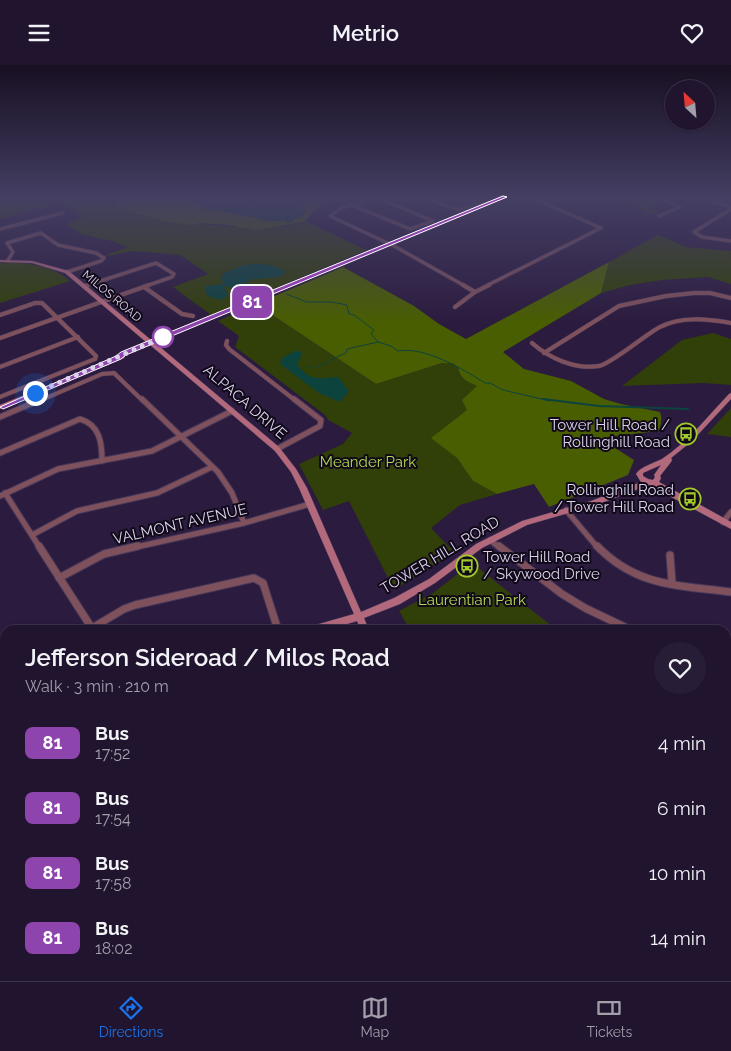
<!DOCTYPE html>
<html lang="en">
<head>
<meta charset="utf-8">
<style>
  :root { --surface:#20142e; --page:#281d36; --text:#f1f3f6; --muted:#a29eaa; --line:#3d334a; --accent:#1a73e8 }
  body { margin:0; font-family:Raleway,sans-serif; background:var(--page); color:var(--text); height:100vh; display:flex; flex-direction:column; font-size:19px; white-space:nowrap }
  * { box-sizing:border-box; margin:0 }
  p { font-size:16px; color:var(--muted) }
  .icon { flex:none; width:28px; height:28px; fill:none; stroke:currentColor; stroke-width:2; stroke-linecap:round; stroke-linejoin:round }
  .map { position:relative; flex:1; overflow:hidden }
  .side { position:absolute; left:0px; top:560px; width:731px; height:356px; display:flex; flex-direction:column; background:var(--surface); border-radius:15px 15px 0 0; box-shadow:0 1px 4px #0004,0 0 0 1px var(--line) }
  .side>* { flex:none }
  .badge { padding:0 10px; border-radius:8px; font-size:18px; line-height:32px }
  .needle { width:32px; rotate:334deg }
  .controls { position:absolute; left:665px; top:15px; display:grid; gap:10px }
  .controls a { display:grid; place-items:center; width:50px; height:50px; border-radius:50%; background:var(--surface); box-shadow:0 1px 4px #0004,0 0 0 1px var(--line); font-size:25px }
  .you { position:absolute; width:25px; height:25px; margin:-12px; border:4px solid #fff; border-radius:50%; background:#1a73e8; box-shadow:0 0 0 8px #1a73e833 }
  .map>.badge { position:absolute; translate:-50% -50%; box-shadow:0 0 0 2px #fff }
  .round { display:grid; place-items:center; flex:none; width:52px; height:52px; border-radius:26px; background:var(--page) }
  .overview { display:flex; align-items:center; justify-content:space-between; height:85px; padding:0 25px }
  h1 { font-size:24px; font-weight:600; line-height:38px }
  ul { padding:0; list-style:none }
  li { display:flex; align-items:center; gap:15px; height:65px; padding:0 25px }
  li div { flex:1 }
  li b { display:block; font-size:19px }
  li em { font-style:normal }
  li .badge { min-width:55px; font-weight:700; text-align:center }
  header { display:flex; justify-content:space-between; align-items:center; height:65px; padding:0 25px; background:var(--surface); font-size:22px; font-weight:600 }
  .tab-bar { display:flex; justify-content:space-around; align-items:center; height:70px; border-top:1px solid var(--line); background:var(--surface); font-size:14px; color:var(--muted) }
  .tab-bar a { display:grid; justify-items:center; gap:2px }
  .tab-bar .selected { color:var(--accent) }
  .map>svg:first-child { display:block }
</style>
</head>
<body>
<header><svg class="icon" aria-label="menu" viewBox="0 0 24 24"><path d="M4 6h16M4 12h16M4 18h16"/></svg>Metrio<svg class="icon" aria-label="heart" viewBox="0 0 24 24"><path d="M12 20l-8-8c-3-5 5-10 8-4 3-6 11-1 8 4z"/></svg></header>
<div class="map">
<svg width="731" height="916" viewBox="0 0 731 916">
  <rect width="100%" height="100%" fill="#2b1b3e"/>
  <path fill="#313f09" d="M0,132H120L186,158L236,162H281L307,157L366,185L211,250L173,222L208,209L180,190L133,186L107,191L106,190L128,182L115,177L81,169L65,159L82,152L62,138L0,154Z
    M614,132H651L662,136L649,144L660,147L648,149L644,145L611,133Z
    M658,170L686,182L731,186V219L708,212L662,215L630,220L601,228L609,197Z
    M0,198C23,197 52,200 70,216L0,238Z
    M256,239L376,319L442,298H452L458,302C459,315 467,316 478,321L467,345L432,373L457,393L473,416L497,429L460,440L431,463L454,487L394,525L349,436L323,445L299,399L343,379L352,368L328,355L325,350L235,282L239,271L218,256Z
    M713,268L731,274V320L704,318L622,321L682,275Z
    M731,343V372L707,369Z
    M472,498L557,565H410L399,546L433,528Z
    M726,634H731V718L726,719Z"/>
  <path fill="#495e00" d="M119,132H188L201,142L275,156L299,153L304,150L299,141L300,132H321L327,138L319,141L304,157L256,165L228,160L200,158L191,160L164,156L130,147L114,139Z
    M609,197L601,228L503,287L524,304L571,316L604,334L621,339L660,347C662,353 662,360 658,366L615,371L604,376L634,395L628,410L549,442L534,419L497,429L473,416L457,393L431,373L467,345L462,335L477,321C467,316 460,315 458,302L452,298H442L376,319L256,239L343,202L414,241L439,259L466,274Z"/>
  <path fill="#0d433d" d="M189,132H309L310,134H306L303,138L305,140L302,144L305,148L300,152L293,153L294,156L288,158L284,155L266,156L239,148L204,144L188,134Z
    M251,199C264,199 275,199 286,207L279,212L253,214L234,225L227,221L224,222L228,230L222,235L210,232L205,228L206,221L223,219L221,211L224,210L222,209L241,201Z
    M295,286H300L302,289L297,299C310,317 318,313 338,312L349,326L340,337L319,328L280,299L282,293Z"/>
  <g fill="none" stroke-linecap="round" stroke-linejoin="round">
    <path stroke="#0d433d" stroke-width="1" d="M286,229L307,237H332L347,240L349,249L354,250L374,265L371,269L378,277L391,281L398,286C424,281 463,304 485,318H490L503,325L550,336
      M308,302H311
      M316,302C327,299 334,292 346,288L347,284L378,277"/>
    <path stroke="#0d433d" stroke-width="2" d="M543,334L599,341L688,344"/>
    <path stroke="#0d433d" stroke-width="3" d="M726,682L731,681"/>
    <g stroke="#47385a" stroke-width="4.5">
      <path id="street-far4" d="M375,132L340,144L330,151L394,181L465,221
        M422,132L459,145L494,132
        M469,132L482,137
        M657,132L680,142L659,151
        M699,132L731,142
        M352,140L410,164L433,156L376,132
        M731,144L694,167L702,172L731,176
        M0,164L63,148
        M8,195L13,187L7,178L41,168L58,180L96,188L104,193L101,196L67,207
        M85,221L156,198L174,209L172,212L146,221
        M486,221L601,163L537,135L543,132"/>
    </g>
    <g stroke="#47385a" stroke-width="5">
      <path id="street-far3" d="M463,220L475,227
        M85,221L88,220
        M144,222L182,249L193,251
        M455,242L475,227L489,220
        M0,250L35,238H42L96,291L95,294L0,332
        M0,273L149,220
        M227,276L226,280L229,284L296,336
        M532,278C549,293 575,305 599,301C611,299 646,269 660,262C681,251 708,254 731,258
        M544,288L619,241L666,231L694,228H710L731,233
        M0,302L78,272
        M39,336L102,309L114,308L143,336"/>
    </g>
    <g stroke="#47385a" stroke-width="7">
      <path id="street-far2" d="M142,334L218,407L232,428L244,458
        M0,352L42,334
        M277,384L320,361L321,355L294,334
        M0,388L80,354C100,360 102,378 102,396
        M5,428L40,483
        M0,431L58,404L152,386L232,346
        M566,445L598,483
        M723,457L731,447
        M32,470L77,446L157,428L212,402
        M490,475L500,483
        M132,483L244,458L310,439"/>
    </g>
    <g stroke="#47385a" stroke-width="9">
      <path id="street-far1" d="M39,481L93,565
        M499,481L562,529L585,543L631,565
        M597,481C637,522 678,520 731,527
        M670,490L672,517
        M59,513L104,489L138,481
        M92,563L124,544L135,540L254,513L263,518L278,565
        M726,587H731"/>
    </g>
    <g stroke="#47385a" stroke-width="11">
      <path id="street" d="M315,911L318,916
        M552,911L555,916
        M36,916L41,911
        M506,916L511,911"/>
    </g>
    <g stroke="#47385a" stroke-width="1">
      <path id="secondary" d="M502,132H507L154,277L279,382L296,404L307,423L361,547L394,533L429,514L476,479L522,456L591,436L641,417L636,409C640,402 654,398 662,394C688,377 708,351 729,329L731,328V334L692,376L671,393L672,395L671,397L660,411L661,413L659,417L731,457V464L649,420L596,440L527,460L482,483L435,518L400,539L364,553L369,565H361L357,556L327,565H308L309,562L312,561L354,549L299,423L291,407L275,386L149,279L125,289L123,291L125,292L124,293L0,344V340L115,293L121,287L146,277L65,208L32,198L0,197V195L32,196L69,206L151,275ZM661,400L654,410L655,412L653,415L648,414L643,411V408Z
        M0,596L3,597L5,600V614L2,613L0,610Z
        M5,689V710L0,712V691Z
        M148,911H161L163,916H150Z
        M683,911H696L698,916H685Z"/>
    </g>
    <use href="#street-far4" stroke="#7f515c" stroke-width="3"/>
    <use href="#street-far3" stroke="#7f515c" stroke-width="4"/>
    <use href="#street-far2" stroke="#7f515c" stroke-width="5"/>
    <use href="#street-far1" stroke="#7f515c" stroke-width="7"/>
    <use href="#street" stroke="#7f515c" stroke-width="9"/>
    <use href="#secondary" fill="#b2697c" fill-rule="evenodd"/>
  </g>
  <linearGradient id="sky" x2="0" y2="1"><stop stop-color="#180f22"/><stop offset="0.51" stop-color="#443f63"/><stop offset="1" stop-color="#443f63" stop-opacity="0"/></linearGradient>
  <rect width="731" height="260" fill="url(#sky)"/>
  <path fill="#8e44ad" stroke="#fff" d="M503,131L507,132L126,290L121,294L3,344L0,342L116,291L121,287Z"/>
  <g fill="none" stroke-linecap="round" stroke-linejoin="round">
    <path stroke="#dcd3ea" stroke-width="5" stroke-dasharray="0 9" d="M35,328L168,270L163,272"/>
  </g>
  <defs>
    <g id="bus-ring" transform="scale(1.125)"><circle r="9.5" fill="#100919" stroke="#a1c92a" stroke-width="1.5"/><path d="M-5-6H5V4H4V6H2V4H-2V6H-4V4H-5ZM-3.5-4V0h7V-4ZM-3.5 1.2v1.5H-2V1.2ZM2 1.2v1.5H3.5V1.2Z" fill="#a1c92a"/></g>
  </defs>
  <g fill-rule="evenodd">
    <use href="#bus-ring" x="686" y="369"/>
    <use href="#bus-ring" x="690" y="434"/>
    <use href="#bus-ring" x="467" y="501"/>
  </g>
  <circle fill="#fff" stroke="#8e44ad" stroke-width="2.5" cx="163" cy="272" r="10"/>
  <g text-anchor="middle" stroke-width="4" stroke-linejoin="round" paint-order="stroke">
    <g font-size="12" fill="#dcd3ea" stroke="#100919">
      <text transform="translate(112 231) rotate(40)" y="4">MILOS ROAD</text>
    </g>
    <g font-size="15" fill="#dcd3ea" stroke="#100919">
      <text transform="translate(245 337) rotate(41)" y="5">ALPACA DRIVE</text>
      <text transform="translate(180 459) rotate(-13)" y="5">VALMONT AVENUE</text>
      <text transform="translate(440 490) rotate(-31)" y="5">TOWER HILL ROAD</text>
    </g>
    <g font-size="15" fill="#dcd3ea" stroke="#100919" text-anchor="end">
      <text x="670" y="365">Tower Hill Road /<tspan x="670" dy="17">Rollinghill Road</tspan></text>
      <text x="674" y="430">Rollinghill Road<tspan x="674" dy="17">/ Tower Hill Road</tspan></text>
      <text x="483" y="497" text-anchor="start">Tower Hill Road<tspan x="483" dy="17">/ Skywood Drive</tspan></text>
    </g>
    <g font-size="15" fill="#b3da50" stroke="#100919">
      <text x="368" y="402">Meander Park</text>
      <text x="472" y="540">Laurentian Park</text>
    </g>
  </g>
</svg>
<div class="controls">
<a><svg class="needle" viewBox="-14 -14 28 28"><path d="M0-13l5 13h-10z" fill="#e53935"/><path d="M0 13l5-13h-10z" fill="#a29eaa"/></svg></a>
</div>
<div class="you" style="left:35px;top:328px"></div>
<b class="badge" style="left:252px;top:237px;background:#8e44ad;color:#fff">81</b>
<section class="side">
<div class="overview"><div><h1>Jefferson Sideroad / Milos Road</h1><p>Walk · 3 min · 210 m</p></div><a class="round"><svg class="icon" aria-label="heart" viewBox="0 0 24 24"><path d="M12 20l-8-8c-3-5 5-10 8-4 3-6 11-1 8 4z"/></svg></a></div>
<ul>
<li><span class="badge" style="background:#8e44ad;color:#fff">81</span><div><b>Bus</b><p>17:52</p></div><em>4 min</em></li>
<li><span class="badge" style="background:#8e44ad;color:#fff">81</span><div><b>Bus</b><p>17:54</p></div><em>6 min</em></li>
<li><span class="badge" style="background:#8e44ad;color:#fff">81</span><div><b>Bus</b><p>17:58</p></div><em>10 min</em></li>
<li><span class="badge" style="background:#8e44ad;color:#fff">81</span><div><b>Bus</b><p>18:02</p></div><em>14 min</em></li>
</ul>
</section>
</div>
<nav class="tab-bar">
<a class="selected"><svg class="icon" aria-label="directions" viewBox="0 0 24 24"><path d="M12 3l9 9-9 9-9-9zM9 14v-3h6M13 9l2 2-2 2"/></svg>Directions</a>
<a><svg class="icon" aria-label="map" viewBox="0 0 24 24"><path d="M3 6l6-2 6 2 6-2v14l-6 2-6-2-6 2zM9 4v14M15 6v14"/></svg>Map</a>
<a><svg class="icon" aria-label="tickets" viewBox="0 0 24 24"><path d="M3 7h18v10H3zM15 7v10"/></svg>Tickets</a>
</nav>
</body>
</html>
